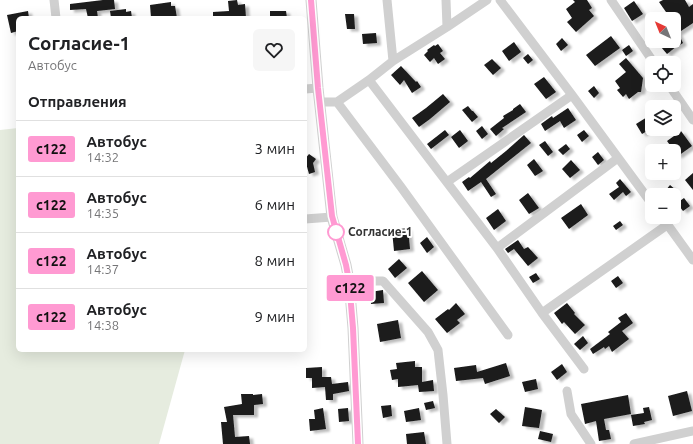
<!DOCTYPE html>
<html lang="ru">
<head>
<meta charset="utf-8">
<style>
  :root { --surface:#fff; --page:#f6f6f6; --text:#202124; --muted:#757577; --line:#e0e0e0 }
  body { margin:0; font-family:Ubuntu,sans-serif; background:var(--page); color:var(--text); height:100vh; display:flex; flex-direction:column; font-size:15px; white-space:nowrap }
  * { box-sizing:border-box; margin:0 }
  p { font-size:13px; color:var(--muted) }
  .icon { flex:none; width:22px; height:22px; fill:none; stroke:currentColor; stroke-width:2; stroke-linecap:round; stroke-linejoin:round }
  .map { position:relative; flex:1; overflow:hidden }
  .details { position:absolute; left:16px; top:16px; width:291px; height:336px; display:flex; flex-direction:column; background:var(--surface); border-radius:6px; box-shadow:0 4px 16px #0002 }
  .details>* { flex:none }
  .badge { padding:0 8px; border-radius:3px; font-size:14px; line-height:26px }
  .needle { width:26px; rotate:317deg }
  .controls { position:absolute; left:645px; top:12px; display:grid; gap:8px }
  .controls a { display:grid; place-items:center; width:36px; height:36px; border-radius:6px; background:var(--surface); box-shadow:0 4px 16px #0002; font-size:20px }
  .map>.badge { position:absolute; translate:-50% -50%; box-shadow:0 0 0 2px #fff }
  h2 { padding:0 12px; font-size:15px; line-height:36px }
  .round { display:grid; place-items:center; flex:none; width:42px; height:42px; border-radius:6px; background:var(--page) }
  .summary { display:flex; align-items:center; justify-content:space-between; height:68px; padding:0 12px }
  h1 { font-size:19px; font-weight:700; line-height:30px }
  ul { padding:0; list-style:none }
  li { display:flex; align-items:center; gap:12px; height:56px; padding:0 12px; border-top:1px solid var(--line) }
  li div { flex:1 }
  li b { display:block; font-size:15px }
  li em { font-style:normal }
  li .badge { min-width:44px; font-weight:700; text-align:center }
  .map>svg:first-child { display:block }
</style>
</head>
<body>
<div class="map">
<svg width="693" height="444" viewBox="0 0 693 444">
  <defs>
    <filter id="shadow"><feDropShadow dx="4" dy="2.5" stdDeviation="1" flood-color="#0004"/></filter>
  </defs>
  <rect width="100%" height="100%" fill="#fff"/>
  <path fill="#e6ecdf" d="M18,128V350H185L159,444H0V130Z"/>
  <path fill="#1a1a1a" filter="url(#shadow)" d="M103,0H114L115,9L97,11L98,18H88L86,9L70,10V4Z
    M237,0L238,5L245,4L246,18H213V12L229,11L228,1Z
    M573,0H587L592,8L589,10L594,16L576,32L567,22L572,18L566,9L575,2Z
    M663,0H685L689,7L693,4V23L678,33L683,43L677,47V46L667,54L656,41H674V19H657L666,12L659,2Z
    M634,1L643,14L632,21L624,8Z
    M171,2V6H175L177,18H151L150,5Z
    M126,9V12L131,11L132,18H111L110,11Z
    M28,11L29,18H18V31L11,33L7,15Z
    M270,11H286L287,18H270Z
    M345,14H354L355,29H347Z
    M652,22V37L645,27Z
    M376,33L377,43L363,44L362,34Z
    M611,36L620,48L595,66L586,55Z
    M562,38L568,45L561,51L556,44Z
    M514,42L521,52L509,61L502,51Z
    M438,44L443,51L440,53L445,59L438,64L434,58L430,62L424,55L428,51L427,50L434,45L435,46Z
    M629,45L633,51L626,56L622,50Z
    M528,54L533,60L528,64L523,58Z
    M626,58L643,78L641,92H638L629,99L626,94L623,97L617,90L620,88L615,81L626,72L619,64Z
    M492,59L501,68L493,75L484,65Z
    M401,66L416,82L417,81L421,87L412,93L404,80L400,85L391,75Z
    M544,77L556,92L546,99L534,84Z
    M594,86L599,93L594,98L588,91Z
    M443,94L450,102L430,119L419,127L412,118L426,108Z
    M520,104L526,112L502,128L504,129L496,136L490,129L504,118L503,116L513,110V109Z
    M468,106L472,111H473L478,117L472,122L462,110Z
    M568,108L576,120L564,128L560,121L545,131L541,124L552,116L553,118Z
    M652,114V128L642,134L636,124Z
    M482,126L488,134L482,139L476,131Z
    M445,130L449,135L431,149L427,144Z
    M460,130L468,141L459,148L451,137Z
    M584,130L589,136L582,142L577,135Z
    M681,131L692,146L678,156L667,141Z
    M524,135L531,143L486,179L496,194L491,197L481,182L468,191L462,182L469,177L470,178L490,161L491,163L506,151Z
    M545,141L553,152L548,156L539,145Z
    M566,144L570,149L563,155L558,150Z
    M598,152L604,160L598,165L592,157Z
    M309,154L316,159L313,163L315,172L309,174L306,163H305V159Z
    M534,159L543,171L535,176L527,165Z
    M571,160L580,170L570,178L562,169Z
    M693,173V190L685,180Z
    M620,179L631,192L626,196L623,192L614,200L609,194L619,187L616,183Z
    M670,185L676,190L672,195H662Z
    M528,193L539,208L529,214L519,200Z
    M684,198L690,206L683,211L677,203Z
    M581,204L588,215L569,229L561,218Z
    M498,209L506,221L494,230L486,218Z
    M620,221L623,225L616,230L613,226Z
    M408,228L410,249L394,251L392,230Z
    M427,237L434,247L427,253L420,243Z
    M518,240L524,249L528,247L538,258L528,266L514,249L508,253L505,249Z
    M399,259L407,268L395,278L388,269Z
    M422,271L438,290L424,302L408,283Z
    M536,273L540,279L533,283L529,277Z
    M618,276L623,283L616,288L611,281Z
    M383,290L384,303L371,304L370,292Z
    M456,303L465,314L457,320L460,323L447,333L435,319L448,309L449,310Z
    M567,303L575,313L574,314L585,325L575,334L564,322L562,324L554,313Z
    M626,313L633,323L622,331L629,339L612,352L609,346L605,349L604,347L593,354L590,349L610,334L608,332L621,322L618,318Z
    M398,320L401,338L380,342L377,324Z
    M583,336L588,343L580,350L574,344Z
    M415,361V367H422V382L433,380L434,391L419,392L418,385L398,387V379L392,380L390,370L397,369L396,363Z
    M506,363L510,376L485,384L483,378L456,381L454,368L476,365L477,372Z
    M562,364L567,372L557,380L551,372Z
    M322,367V377H331L332,384L348,382L349,391L333,394V400H326L325,387L312,388V378H306V368Z
    M536,379L538,389L525,392L522,382Z
    M687,391L692,411L673,416L668,396Z
    M241,394H253V395L262,394L263,404L254,405V415H233L235,437L249,436L250,444H223L221,422H227L224,407L242,404Z
    M628,395L631,414L604,419L606,430H609L611,439L599,441L596,421L585,424L581,404Z
    M433,401L435,408L426,410L424,403Z
    M391,405L392,416L383,418L381,406Z
    M525,407L542,410L539,428L522,426Z
    M649,407L652,420L644,422L645,424L633,426L631,415L644,413L643,408Z
    M323,408L326,429L310,431L309,419H315L314,410Z
    M348,408L349,421L339,422L338,409Z
    M419,408L421,420L406,422L404,411Z
    M496,409L505,417L499,423L490,414Z
    M540,431L553,434L551,442L538,439Z
    M424,432L426,444H407L406,434Z"/>
  <g fill="none" stroke-linecap="round" stroke-linejoin="round">
    <path stroke="#d0d0d0" stroke-width="9" d="M54,0L56,18
      M387,0L393,61
      M446,0L447,27
      M500,0L572,95L652,204
      M611,0L654,63
      M369,80L497,248L542,313L584,369
      M669,85L693,120
      M305,89L318,88
      M320,102H337L369,80L393,61L447,27L487,0
      M337,102L401,187L508,335
      M447,182L572,95
      M662,217L693,260
      M305,219L332,217
      M497,248L618,158
      M349,281H383L428,332L438,350L443,395L447,444
      M542,313L667,225
      M567,391L571,414L591,444
      M634,444L693,431"/>
    <path stroke="#d0d0d0" stroke-width="11" d="M311,0L318,88L332,217L346,265L349,281L353,328L358,444"/>
  </g>
  <g fill="none" stroke-linecap="round" stroke-linejoin="round">
    <g stroke="#fff" stroke-width="9">
      <path id="line" d="M311,0L318,88L332,216L346,265L349,281L353,328L358,444"/>
    </g>
    <use href="#line" stroke="#ff9ad2" stroke-width="6"/>
  </g>
  <circle fill="#fff" stroke="#ff9ad2" stroke-width="2" cx="336" cy="232" r="8"/>
  <g text-anchor="middle" stroke-width="4" stroke-linejoin="round" paint-order="stroke">
    <g font-size="12" font-weight="bold" fill="#333" stroke="#fff" text-anchor="start">
      <text x="348" y="236">Согласие-1</text>
    </g>
  </g>
</svg>
<div class="controls">
<a><svg class="needle" viewBox="-14 -14 28 28"><path d="M0-13l5 13h-10z" fill="#e53935"/><path d="M0 13l5-13h-10z" fill="#757577"/></svg></a>
<a><svg class="icon" aria-label="locate" viewBox="0 0 24 24"><circle cx="12" cy="12" r="6"/><path d="M12 2v4M12 18v4M2 12h4M18 12h4"/></svg></a>
<a><svg class="icon" aria-label="layers" viewBox="0 0 24 24"><path d="M12 4l9 5-9 5-9-5zM3 14l9 5 9-5"/></svg></a>
<a>+</a>
<a>−</a>
</div>
<b class="badge" style="left:350px;top:288px;background:#ff9ad2;color:#111">с122</b>
<section class="details">
<div class="summary"><div><h1>Согласие-1</h1><p>Автобус</p></div><a class="round"><svg class="icon" aria-label="heart" viewBox="0 0 24 24"><path d="M12 20l-8-8c-3-5 5-10 8-4 3-6 11-1 8 4z"/></svg></a></div>
<h2>Отправления</h2>
<ul>
<li><span class="badge" style="background:#ff9ad2;color:#111">с122</span><div><b>Автобус</b><p>14:32</p></div><em>3 мин</em></li>
<li><span class="badge" style="background:#ff9ad2;color:#111">с122</span><div><b>Автобус</b><p>14:35</p></div><em>6 мин</em></li>
<li><span class="badge" style="background:#ff9ad2;color:#111">с122</span><div><b>Автобус</b><p>14:37</p></div><em>8 мин</em></li>
<li><span class="badge" style="background:#ff9ad2;color:#111">с122</span><div><b>Автобус</b><p>14:38</p></div><em>9 мин</em></li>
</ul>
</section>
</div>
</body>
</html>
